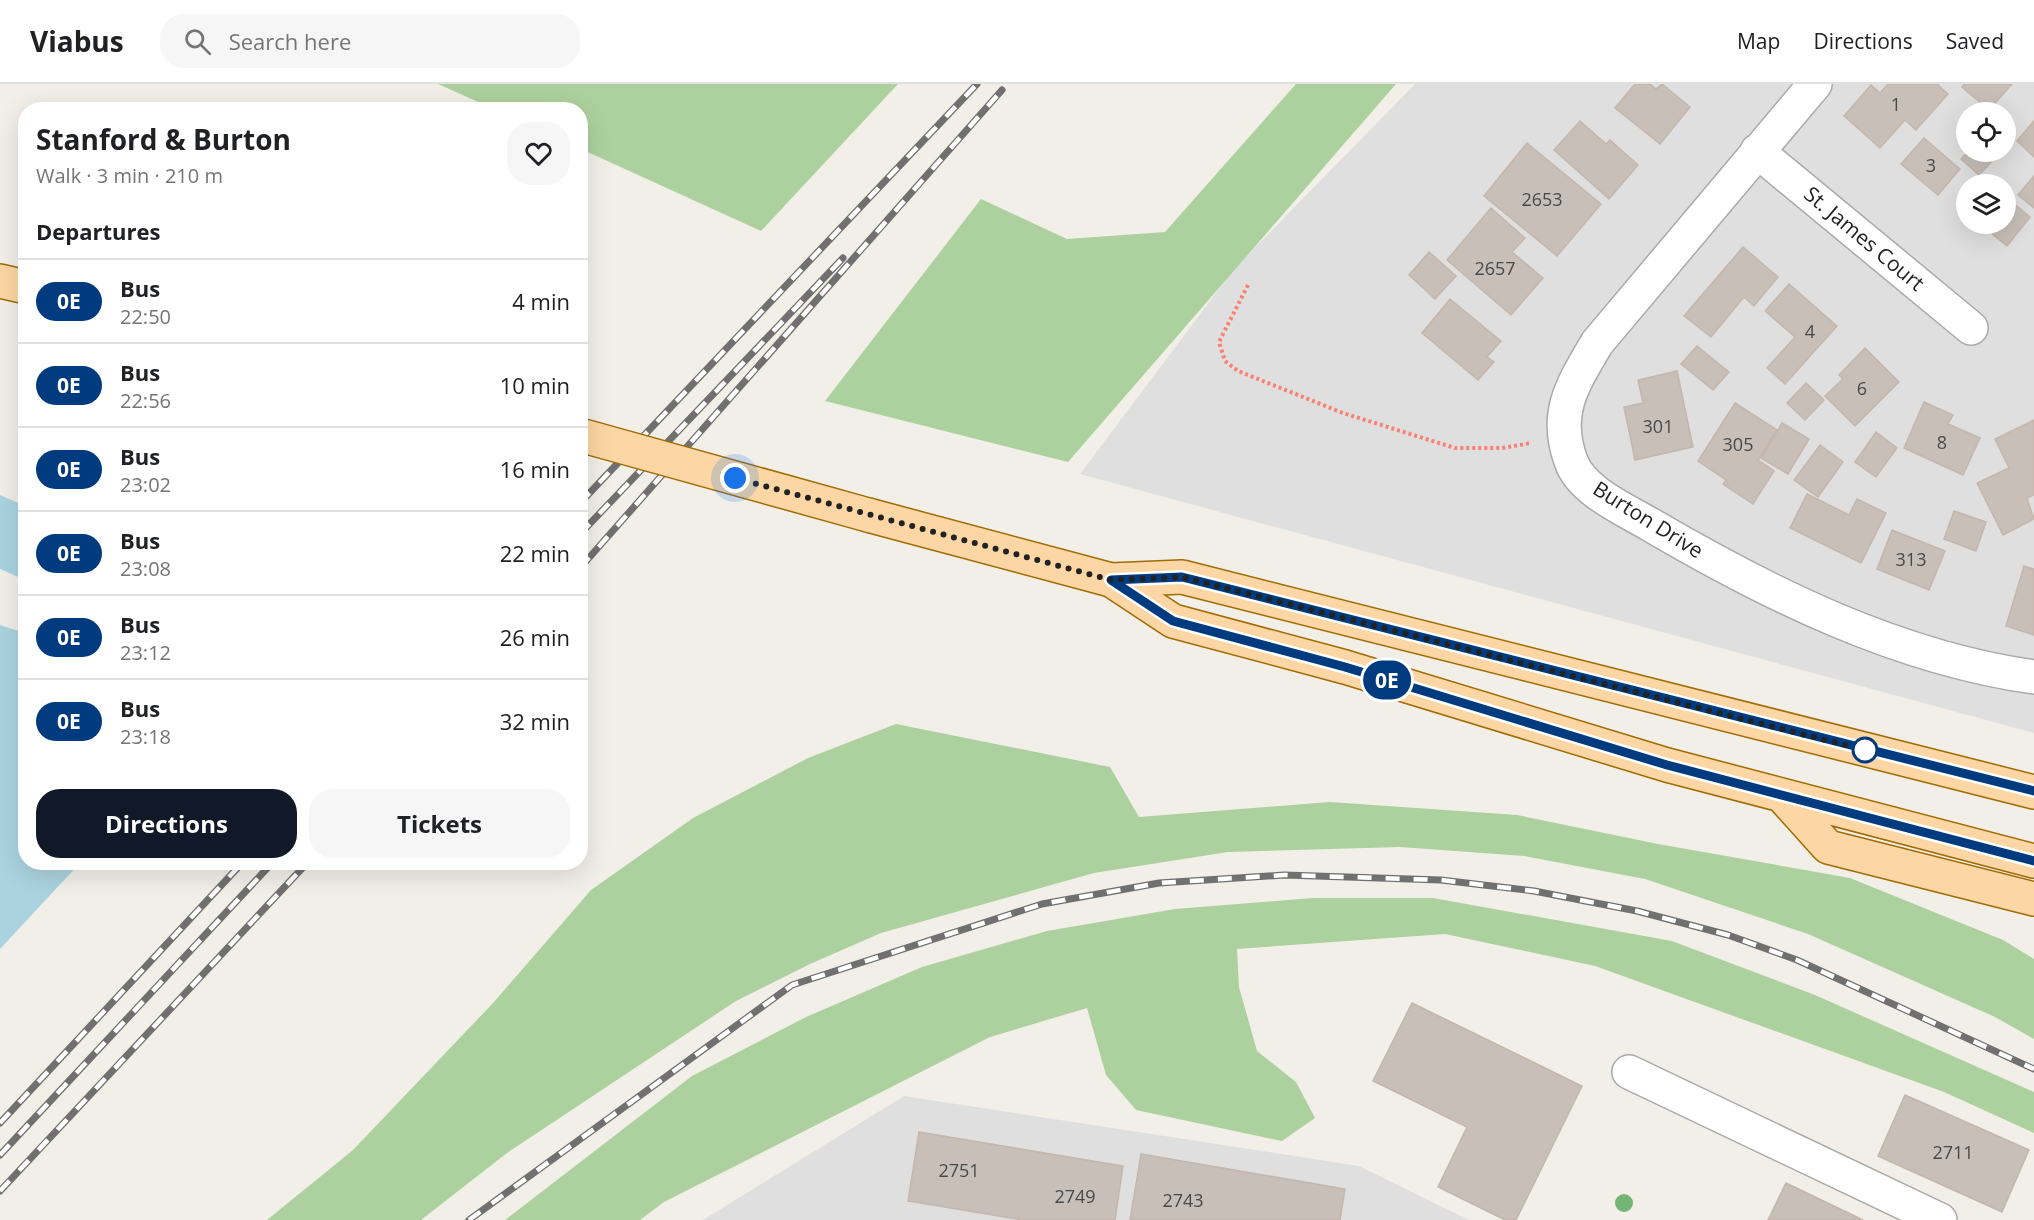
<!DOCTYPE html>
<html lang="en">
<head>
<meta charset="utf-8">
<style>
  :root { --surface:#fff; --page:#f6f6f6; --text:#202124; --muted:#757577; --line:#e0e0e0; --accent:#111827 }
  body { margin:0; font-family:"Open Sans",sans-serif; background:var(--page); color:var(--text); height:100vh; display:flex; flex-direction:column; font-size:22px; white-space:nowrap }
  * { box-sizing:border-box; margin:0 }
  p { font-size:20px; color:var(--muted) }
  .icon { flex:none; width:33px; height:33px; fill:none; stroke:currentColor; stroke-width:2; stroke-linecap:round; stroke-linejoin:round }
  .map { position:relative; flex:1; overflow:hidden }
  .panel { position:absolute; left:18px; top:18px; width:570px; height:768px; display:flex; flex-direction:column; background:var(--surface); border-radius:24px; box-shadow:0 6px 24px #0002 }
  .panel>* { flex:none }
  .badge { padding:0 12px; border-radius:20px; font-size:21px; line-height:39px }
  .tools { position:absolute; left:1956px; top:18px; display:grid; gap:12px }
  .tools a { display:grid; place-items:center; width:60px; height:60px; border-radius:50%; background:var(--surface); box-shadow:0 6px 24px #0002; font-size:30px }
  .you { position:absolute; width:30px; height:30px; margin:-15px; border:4px solid #fff; border-radius:50%; background:#1a73e8; box-shadow:0 0 0 9px #1a73e833 }
  .map>.badge { position:absolute; translate:-50% -50%; box-shadow:0 0 0 3px #fff }
  h2 { padding:0 18px; font-size:22px; line-height:54px }
  .round { display:grid; place-items:center; flex:none; width:63px; height:63px; border-radius:24px; background:var(--page) }
  .head { display:flex; align-items:center; justify-content:space-between; height:102px; padding:0 18px }
  h1 { font-size:28px; font-weight:700; line-height:45px }
  .primary-button { display:flex; gap:12px; margin-top:auto; padding:12px 18px }
  .primary-button a { flex:1; height:69px; border-radius:24px; background:var(--accent); color:#fff; font-size:24px; font-weight:700; line-height:69px; text-align:center }
  .primary-button a+a { background:var(--page); color:var(--text) }
  ul { padding:0; list-style:none }
  li { display:flex; align-items:center; gap:18px; height:84px; padding:0 18px; border-top:2px solid var(--line) }
  li div { flex:1 }
  li b { display:block; font-size:22px }
  li em { font-style:normal }
  li .badge { min-width:66px; font-weight:700; text-align:center }
  header { display:flex; align-items:center; gap:36px; box-sizing:border-box; height:84px; padding:0 30px; background:var(--surface); border-bottom:2px solid var(--line) }
  header strong { font-size:28px }
  nav { display:flex; gap:33px; margin-inline-start:auto; font-size:21px }
  .search { width:420px; height:54px; background:var(--page); display:flex; align-items:center; gap:15px; box-sizing:border-box; padding:0 21px; border-radius:24px; color:var(--muted); font-size:22px }
  .map>svg:first-child { display:block }
</style>
</head>
<body>
<header>
<strong>Viabus</strong>
<div class="search"><svg class="icon" aria-label="search" viewBox="0 0 24 24"><circle cx="10" cy="10" r="6"/><path d="M15 15l6 6"/></svg>Search here</div>
<nav><a>Map</a><a>Directions</a><a>Saved</a></nav>
</header>
<div class="map">
<svg width="2034" height="1136" viewBox="0 0 2034 1136">
  <rect width="100%" height="100%" fill="#f2efe9"/>
  <path fill="#e0dfdf" fill-rule="evenodd" d="M1415,0H2034V649L1080,390L1234,185ZM1966,28H2006V68H1966ZM1966,100H2006V140H1966Z
    M904,1012L1359,1082L1469,1136H703Z"/>
  <path fill="#add19e" d="M438,0H898L761,147L581,65L580,26L494,25Z
    M1296,0H1396L1068,378L825,317L981,115L1067,155L1165,148Z
    M896,640L1110,683L1139,733L1330,718L1517,731L1658,760L1850,794L2003,856L2034,875V955L1995,933L1808,850L1645,795L1524,772L1400,763L1228,768L1094,789L881,849L810,880L736,917L507,1069L421,1136H267L353,1066L494,918L591,806L693,734L808,674Z
    M1313,814H1433L1672,857L1815,911L2034,1008V1049L1944,1008L1595,882L1445,850L1237,865L1239,903L1257,967L1296,998L1315,1034L1282,1057L1136,1026L1106,991L1087,924L990,953L664,1118L640,1136H505L692,992L806,933L922,883L1047,847L1175,825Z"/>
  <path fill="#aad3df" d="M0,411L25,422V496L0,485Z
    M0,541L25,549L26,778L80,779L0,865Z"/>
  <path fill="#c7bfb8" stroke="#c4b6ab" stroke-width="1.5" d="M1635,0H1650L1656,5L1662,0L1690,23L1660,60L1615,24Z
    M1888,0H1937L1948,10L1916,46L1905,36L1880,64L1844,32L1871,1L1880,9Z
    M1964,0H2012L1989,26L1962,3Z
    M1580,37L1606,60L1610,56L1638,81L1609,115L1554,66Z
    M2034,37V73L2017,57Z
    M1924,54L1960,85L1938,111L1901,80Z
    M1527,59L1601,120L1557,172L1484,112Z
    M1968,68H2001L1979,91L1961,75Z
    M2034,92V124L2018,111Z
    M2006,113L2030,133L2007,162L1980,140H2006Z
    M1491,124L1525,154L1512,168L1543,194L1511,231L1447,176Z
    M1743,163L1778,193L1754,222L1744,213L1711,253L1684,232Z
    M1429,168L1456,192L1435,215L1409,191Z
    M1789,200L1837,242L1785,300L1767,284L1795,253L1765,227Z
    M1450,215L1501,257L1487,273L1494,278L1478,296L1422,249Z
    M1697,262L1729,288L1713,306L1681,280Z
    M1865,264L1899,298L1855,342L1825,312L1843,295L1839,291Z
    M1677,287L1693,363L1635,376L1624,323L1643,319L1638,296Z
    M1806,299L1824,316L1805,336L1787,319Z
    M1924,318L1953,331L1948,340L1980,354L1963,391L1904,364Z
    M1735,319L1777,346L1758,376L1774,387L1753,420L1723,400L1726,396L1698,377Z
    M2034,336V411L2027,414L2034,435L2003,451L1977,399L2009,384L1995,355Z
    M1782,339L1809,355L1788,390L1761,374Z
    M1876,348L1897,364L1876,393L1855,378Z
    M1820,361L1843,378L1818,413L1794,396Z
    M1807,410L1849,431L1857,415L1886,429L1861,479L1790,444Z
    M1954,427L1986,438L1976,467L1944,455Z
    M1892,446L1945,467L1929,506L1877,485Z
    M2024,482L2034,485V551L2006,542Z
    M1412,919L1582,1002L1516,1136H1505L1438,1103L1467,1043L1373,997Z
    M1905,1011L2029,1066L2002,1128L1878,1072Z
    M919,1048L1123,1082L1115,1136H1023L908,1117Z
    M1141,1070L1345,1105L1340,1136H1130Z
    M1786,1099L1863,1136H1768Z"/>
  <g fill="none" stroke-linecap="round" stroke-linejoin="round">
    <g stroke="#a9a9a9" stroke-width="36">
      <path id="minor" d="M1815,0L1597,259C1573,300 1553,329 1571,377C1581,407 1626,426 1651,441C1769,510 1898,574 2034,593
        M1757,67L1971,244
        M1629,988L1940,1136"/>
    </g>
    <g stroke="#a06b00" stroke-width="36">
      <path id="major" d="M0,197L26,203
        M868,431L1111,496L1182,493L2034,708
        M1111,496L1173,537L1345,583L1667,681L2034,777
        M1783,713L1828,763L2034,815"/>
    </g>
    <path stroke="#fa8072" stroke-width="4" stroke-dasharray="3 3" stroke-linecap="butt" d="M1248,201L1219,258L1225,277L1238,287L1343,329L1455,364H1502L1531,359"/>
    <use href="#minor" stroke="#fff" stroke-width="33"/>
    <use href="#major" stroke="#fcd6a4" stroke-width="33"/>
    <g stroke="#707070" stroke-width="7">
      <path id="rail" d="M580,419L977,0
        M580,450L843,174
        M580,484L1002,6
        M0,1039L243,778
        M0,1071L273,778
        M0,1107L308,778
        M469,1136L792,901L1042,820L1159,799L1284,791L1441,796L1534,807L1637,827L1728,851L1797,876L2034,985"/>
    </g>
    <use href="#rail" stroke="#fff" stroke-width="4.5" stroke-dasharray="14" stroke-linecap="butt"/>
    <g stroke="#a06b00" stroke-width="36" stroke-linecap="butt">
      <path id="major-bridge" d="M580,351L868,431"/>
    </g>
    <use href="#major-bridge" stroke="#fcd6a4" stroke-width="33"/>
  </g>
  <circle fill="#74b475" cx="1624" cy="1119" r="9"/>
  <g fill="none" stroke-linecap="round" stroke-linejoin="round">
    <g stroke="#fff" stroke-width="14">
      <path id="line" d="M2034,707L1182,493L1111,496L1173,537L1345,583L1667,681L2034,777"/>
    </g>
    <use href="#line" stroke="#003b80" stroke-width="9"/>
    <path stroke="#222" stroke-width="6" stroke-dasharray="0 10.8" d="M735,394L1111,496L1182,493L1865,666"/>
  </g>
  <circle fill="#fff" stroke="#003b80" stroke-width="3" cx="1865" cy="666" r="12"/>
  <g text-anchor="middle" stroke-width="6" stroke-linejoin="round" paint-order="stroke">
    <g font-size="18" fill="#4b4948">
      <text x="1896" y="27">1</text>
      <text x="1931" y="88">3</text>
      <text x="1542" y="122">2653</text>
      <text x="1495" y="191">2657</text>
      <text x="1810" y="254">4</text>
      <text x="1862" y="311">6</text>
      <text x="1658" y="349">301</text>
      <text x="1942" y="365">8</text>
      <text x="1738" y="367">305</text>
      <text x="1911" y="482">313</text>
      <text x="1953" y="1075">2711</text>
      <text x="959" y="1093">2751</text>
      <text x="1075" y="1119">2749</text>
      <text x="1183" y="1123">2743</text>
    </g>
    <g font-size="21" fill="#222" stroke="#fff">
      <text transform="translate(1864 155) rotate(40)" y="7">St. James Court</text>
      <text transform="translate(1648 436) rotate(32)" y="7">Burton Drive</text>
    </g>
  </g>
</svg>
<div class="tools">
<a><svg class="icon" aria-label="locate" viewBox="0 0 24 24"><circle cx="12" cy="12" r="6"/><path d="M12 2v4M12 18v4M2 12h4M18 12h4"/></svg></a>
<a><svg class="icon" aria-label="layers" viewBox="0 0 24 24"><path d="M12 4l9 5-9 5-9-5zM3 14l9 5 9-5"/></svg></a>
</div>
<div class="you" style="left:735px;top:394px"></div>
<b class="badge" style="left:1387px;top:596px;background:#003b80;color:#fff">0E</b>
<section class="panel">
<div class="head"><div><h1>Stanford &amp; Burton</h1><p>Walk · 3 min · 210 m</p></div><a class="round"><svg class="icon" aria-label="heart" viewBox="0 0 24 24"><path d="M12 20l-8-8c-3-5 5-10 8-4 3-6 11-1 8 4z"/></svg></a></div>
<h2>Departures</h2>
<ul>
<li><span class="badge" style="background:#003b80;color:#fff">0E</span><div><b>Bus</b><p>22:50</p></div><em>4 min</em></li>
<li><span class="badge" style="background:#003b80;color:#fff">0E</span><div><b>Bus</b><p>22:56</p></div><em>10 min</em></li>
<li><span class="badge" style="background:#003b80;color:#fff">0E</span><div><b>Bus</b><p>23:02</p></div><em>16 min</em></li>
<li><span class="badge" style="background:#003b80;color:#fff">0E</span><div><b>Bus</b><p>23:08</p></div><em>22 min</em></li>
<li><span class="badge" style="background:#003b80;color:#fff">0E</span><div><b>Bus</b><p>23:12</p></div><em>26 min</em></li>
<li><span class="badge" style="background:#003b80;color:#fff">0E</span><div><b>Bus</b><p>23:18</p></div><em>32 min</em></li>
</ul>
<div class="primary-button"><a>Directions</a><a>Tickets</a></div>
</section>
</div>
</body>
</html>
